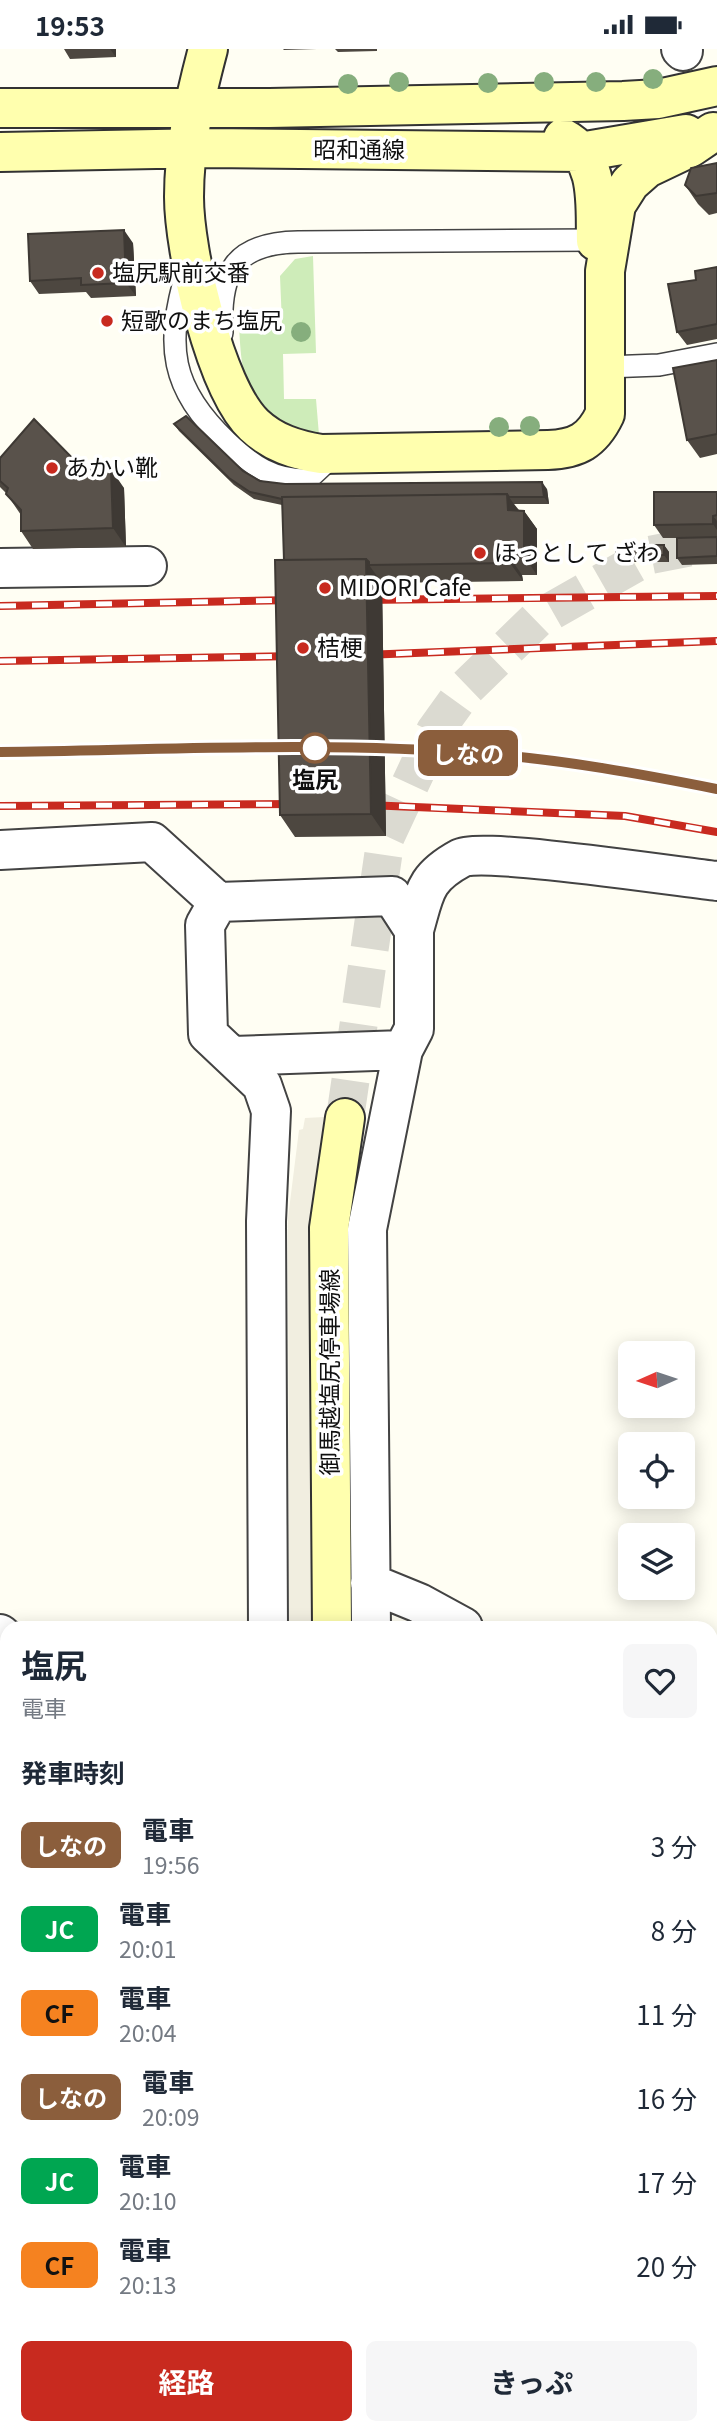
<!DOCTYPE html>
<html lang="ja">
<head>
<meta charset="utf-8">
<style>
  :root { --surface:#fff; --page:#f6f6f7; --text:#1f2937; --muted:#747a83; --accent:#c82a1f }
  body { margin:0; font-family:Georgia,"Noto Sans JP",serif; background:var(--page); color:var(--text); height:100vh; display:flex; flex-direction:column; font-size:26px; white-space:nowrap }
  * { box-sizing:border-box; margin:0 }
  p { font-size:23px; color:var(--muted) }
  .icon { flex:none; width:38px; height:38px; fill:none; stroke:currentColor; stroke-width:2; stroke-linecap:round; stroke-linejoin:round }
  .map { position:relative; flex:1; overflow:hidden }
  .panel { position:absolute; left:0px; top:1572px; width:718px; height:814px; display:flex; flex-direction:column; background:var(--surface); border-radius:21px 21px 0 0; box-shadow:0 4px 18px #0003 }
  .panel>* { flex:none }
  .badge { padding:0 14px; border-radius:10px; font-size:24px; line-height:46px }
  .needle { width:46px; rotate:267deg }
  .fabs { position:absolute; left:618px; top:1292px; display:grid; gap:14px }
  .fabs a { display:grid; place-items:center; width:77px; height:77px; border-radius:10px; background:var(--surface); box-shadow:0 4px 18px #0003; font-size:35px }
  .map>.badge { position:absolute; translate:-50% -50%; box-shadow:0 0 0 4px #fff }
  h2 { padding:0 21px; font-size:26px; line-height:63px }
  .round { display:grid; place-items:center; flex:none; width:74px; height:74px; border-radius:10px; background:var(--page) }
  .head { display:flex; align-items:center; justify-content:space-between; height:119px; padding:0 21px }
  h1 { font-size:33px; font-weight:700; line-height:52px }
  .action { display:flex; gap:14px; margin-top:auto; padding:14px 21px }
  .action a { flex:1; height:80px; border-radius:10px; background:var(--accent); color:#fff; font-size:28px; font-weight:700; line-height:80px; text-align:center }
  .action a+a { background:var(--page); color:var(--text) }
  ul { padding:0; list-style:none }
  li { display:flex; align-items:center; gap:21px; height:84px; padding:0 21px }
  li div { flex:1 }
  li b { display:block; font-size:26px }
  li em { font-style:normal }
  li .badge { min-width:77px; font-weight:700; text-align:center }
  .status { display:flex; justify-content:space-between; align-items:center; height:49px; padding:0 35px; background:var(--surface); direction:ltr }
  .status svg { height:19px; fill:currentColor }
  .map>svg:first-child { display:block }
</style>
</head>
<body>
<div class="status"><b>19:53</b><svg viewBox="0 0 49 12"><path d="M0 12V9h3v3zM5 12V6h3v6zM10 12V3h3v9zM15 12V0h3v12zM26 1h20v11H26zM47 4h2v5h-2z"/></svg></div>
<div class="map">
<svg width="717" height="2384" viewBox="0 0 717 2384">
  <rect width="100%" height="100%" fill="#fffef3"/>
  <path fill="#ceecb9" d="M313,207L316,304L283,305L284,350H316L319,386C306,385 298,382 287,376C243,354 241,320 239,274L282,275L280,227L295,210Z"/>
  <path fill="#f1eee0" d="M324,1068L311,1172L314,1578H289L288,1169L299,1081L303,1080L305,1069Z"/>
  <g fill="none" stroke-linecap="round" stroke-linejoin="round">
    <path stroke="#dbdad1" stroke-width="38" stroke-dasharray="38 19" stroke-linecap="butt" d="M345,1069L386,787L435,682L466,639L536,571L650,506L717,493"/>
    <g stroke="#434343" stroke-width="24">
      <path id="lane" d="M187,222C165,297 170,339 227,393C252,417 273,431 307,431L335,405
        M222,284C219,223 234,194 298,193L596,191
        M606,318L659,316L717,305"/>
    </g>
    <g stroke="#434343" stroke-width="42">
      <path id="street" d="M681,0L683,2
        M0,519L147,517
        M0,801L152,793L218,853L392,847L414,881V980L403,1001L367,1180L371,1578
        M218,853L205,876L208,985L262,1036L271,1062L266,1172L268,1578
        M414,881C425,843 424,829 461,809C480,798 681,828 717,832
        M233,1007L403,1001
        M370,1534L419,1554L463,1578
        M0,1585L7,1591
        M710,1719L717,1722
        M710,2007L717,1996
        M710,2105L717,2109
        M0,2326L1,2384
        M457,2378L498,2384"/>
    </g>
    <g stroke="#323232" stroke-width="42">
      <path id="secondary" d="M208,0C195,49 184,97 184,148C184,202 215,339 254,376C273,394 296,401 321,405L548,401C577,400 592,392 605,365V222L616,156L630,134L647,119L691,98L713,83
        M0,59H269L623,52L658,50L717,37
        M563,89C601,109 595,156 596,192
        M0,103L208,99L580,103L686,85
        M332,1578L329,1179L345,1069
        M329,2378V2384"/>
    </g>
    <use href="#lane" stroke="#fff" stroke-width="21"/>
    <use href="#street" stroke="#fff" stroke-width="38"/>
    <use href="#secondary" stroke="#ffffae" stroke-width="38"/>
    <g stroke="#c82a1f" stroke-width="8">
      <path id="rail" d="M364,551L717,547
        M0,557L294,551
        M364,606L717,592
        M0,612L297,607
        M364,700C483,702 600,716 717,740
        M0,703L297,699
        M367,756L625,767L717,783
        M0,757L297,755"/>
    </g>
    <use href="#rail" stroke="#fff" stroke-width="5" stroke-dasharray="16" stroke-linecap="butt"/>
  </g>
  <g fill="#86ae7d">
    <circle cx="653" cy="30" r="10"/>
    <circle cx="399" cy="33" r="10"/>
    <circle cx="544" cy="33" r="10"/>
    <circle cx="596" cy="33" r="10"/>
    <circle cx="488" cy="34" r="10"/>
    <circle cx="348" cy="35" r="10"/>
    <circle cx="301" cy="283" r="10"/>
    <circle cx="530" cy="377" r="10"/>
    <circle cx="499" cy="378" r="10"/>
  </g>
  <path fill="#4d4740" d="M64,0H116V8L70,10Z
    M283,0H317L284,1Z
    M335,0H377V2L338,3Z
    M717,114V164L709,166L698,155L685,136Z
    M133,194L136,247L91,249L86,243L39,245L30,232Z
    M717,218V290L687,296L677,283L696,231Z
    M717,311V405L700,409L687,391Z
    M174,375L243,422L260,432L285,435L547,440L549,455H514L519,461L524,462L537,480V526H522L523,532L382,534L386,787L295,788L280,766L284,511L282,456L254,450L234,436L179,382Z
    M0,409L84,421L124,439L126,498L33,500L21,482V466L6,444L0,438Z
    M717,443V515L682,516L677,509V489H663L654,476Z
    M664,496L669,503V513H621L616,506Z"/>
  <path fill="#3e3934" d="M110,0H116V8Z
    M124,181L133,194L136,247L126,234Z
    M111,420L124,439L126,498L113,479Z
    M542,433L547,440L549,455L544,448Z
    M507,445L520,464L508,461Z
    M524,462L537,480V526L524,507Z
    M713,467L717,472V481L713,475Z
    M664,496L669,503V513L664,506Z
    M509,507L522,526L523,532L510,514Z
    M366,510L371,516H369L382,534L386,787L371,765Z"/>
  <path fill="#59524b" stroke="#3e3934" stroke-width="2" d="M717,114V144L696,147L685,136L691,119Z
    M124,181L126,234L81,236V229L30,232L28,185Z
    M717,218V275L677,283L668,235L696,231L695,222Z
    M717,311V385L687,391L673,319Z
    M186,367L243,422L260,432L285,435L542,433L544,448H509L507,445L282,448V450L250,443L229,429L174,375Z
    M34,370L84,421L111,420L113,479L21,482V461L6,445L8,439L0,432V409Z
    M654,443H717V466L713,467V475L654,476Z
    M507,445L508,461L524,462V507H509L510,514L369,516V513L366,510L284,511L282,448Z
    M717,488V507L677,509V489Z
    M616,496H664V506H616Z
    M366,510L371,765L280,766L275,511Z"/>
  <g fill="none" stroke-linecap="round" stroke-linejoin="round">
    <g stroke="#fff" stroke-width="16">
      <path id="line" d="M0,703C162,701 325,692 487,705C565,711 641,725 717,740"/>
    </g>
    <use href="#line" stroke="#8b5e3c" stroke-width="10"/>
  </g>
  <g fill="#c82a1f" stroke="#fff" stroke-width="2.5">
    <circle cx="98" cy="224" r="7"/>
    <circle cx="107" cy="272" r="7"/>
    <circle cx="52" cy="419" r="7"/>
    <circle cx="480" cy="504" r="7"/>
    <circle cx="325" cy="539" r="7"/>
    <circle cx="303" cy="599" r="7"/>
  </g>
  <circle fill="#fff" stroke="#8b5e3c" stroke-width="3.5" cx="315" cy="699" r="14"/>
  <g text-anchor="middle" stroke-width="7" stroke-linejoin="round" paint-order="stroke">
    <g font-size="23" fill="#101010" stroke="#fff">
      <text x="359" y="109">昭和通線</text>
      <text transform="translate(330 1323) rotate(-90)" y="8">御馬越塩尻停車場線</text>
    </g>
    <g font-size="23" fill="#101010" stroke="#fff" text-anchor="start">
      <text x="112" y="232">塩尻駅前交番</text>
      <text x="121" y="280">短歌のまち塩尻</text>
      <text x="66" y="427">あかい靴</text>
      <text x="494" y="512">ほっとして ざわ</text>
      <text x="339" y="547">MIDORI Cafe</text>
      <text x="317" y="607">桔梗</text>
    </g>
    <g font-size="23" font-weight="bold" fill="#101010" stroke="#fff">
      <text x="315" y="739">塩尻</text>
    </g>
  </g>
</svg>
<div class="fabs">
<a><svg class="needle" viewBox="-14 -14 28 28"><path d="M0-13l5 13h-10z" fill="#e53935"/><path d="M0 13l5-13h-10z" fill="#747a83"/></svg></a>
<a><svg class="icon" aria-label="locate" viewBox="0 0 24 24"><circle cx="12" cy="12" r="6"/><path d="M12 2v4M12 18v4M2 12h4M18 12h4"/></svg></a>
<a><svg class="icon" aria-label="layers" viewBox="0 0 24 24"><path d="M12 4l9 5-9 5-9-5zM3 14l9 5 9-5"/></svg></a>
</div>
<b class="badge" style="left:468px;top:704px;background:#8b5e3c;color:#fff">しなの</b>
<section class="panel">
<div class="head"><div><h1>塩尻</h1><p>電車</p></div><a class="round"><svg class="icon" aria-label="heart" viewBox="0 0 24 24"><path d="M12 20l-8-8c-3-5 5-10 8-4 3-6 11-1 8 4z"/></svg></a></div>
<h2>発車時刻</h2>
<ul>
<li><span class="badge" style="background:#8b5e3c;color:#fff">しなの</span><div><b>電車</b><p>19:56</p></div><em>3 分</em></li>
<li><span class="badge" style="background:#00a651;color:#fff">JC</span><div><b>電車</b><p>20:01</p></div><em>8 分</em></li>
<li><span class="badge" style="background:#f58220;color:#111">CF</span><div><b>電車</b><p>20:04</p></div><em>11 分</em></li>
<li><span class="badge" style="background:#8b5e3c;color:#fff">しなの</span><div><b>電車</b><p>20:09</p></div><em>16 分</em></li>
<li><span class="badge" style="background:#00a651;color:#fff">JC</span><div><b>電車</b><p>20:10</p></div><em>17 分</em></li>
<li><span class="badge" style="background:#f58220;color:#111">CF</span><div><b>電車</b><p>20:13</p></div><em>20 分</em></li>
</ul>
<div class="action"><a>経路</a><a>きっぷ</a></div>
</section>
</div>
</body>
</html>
